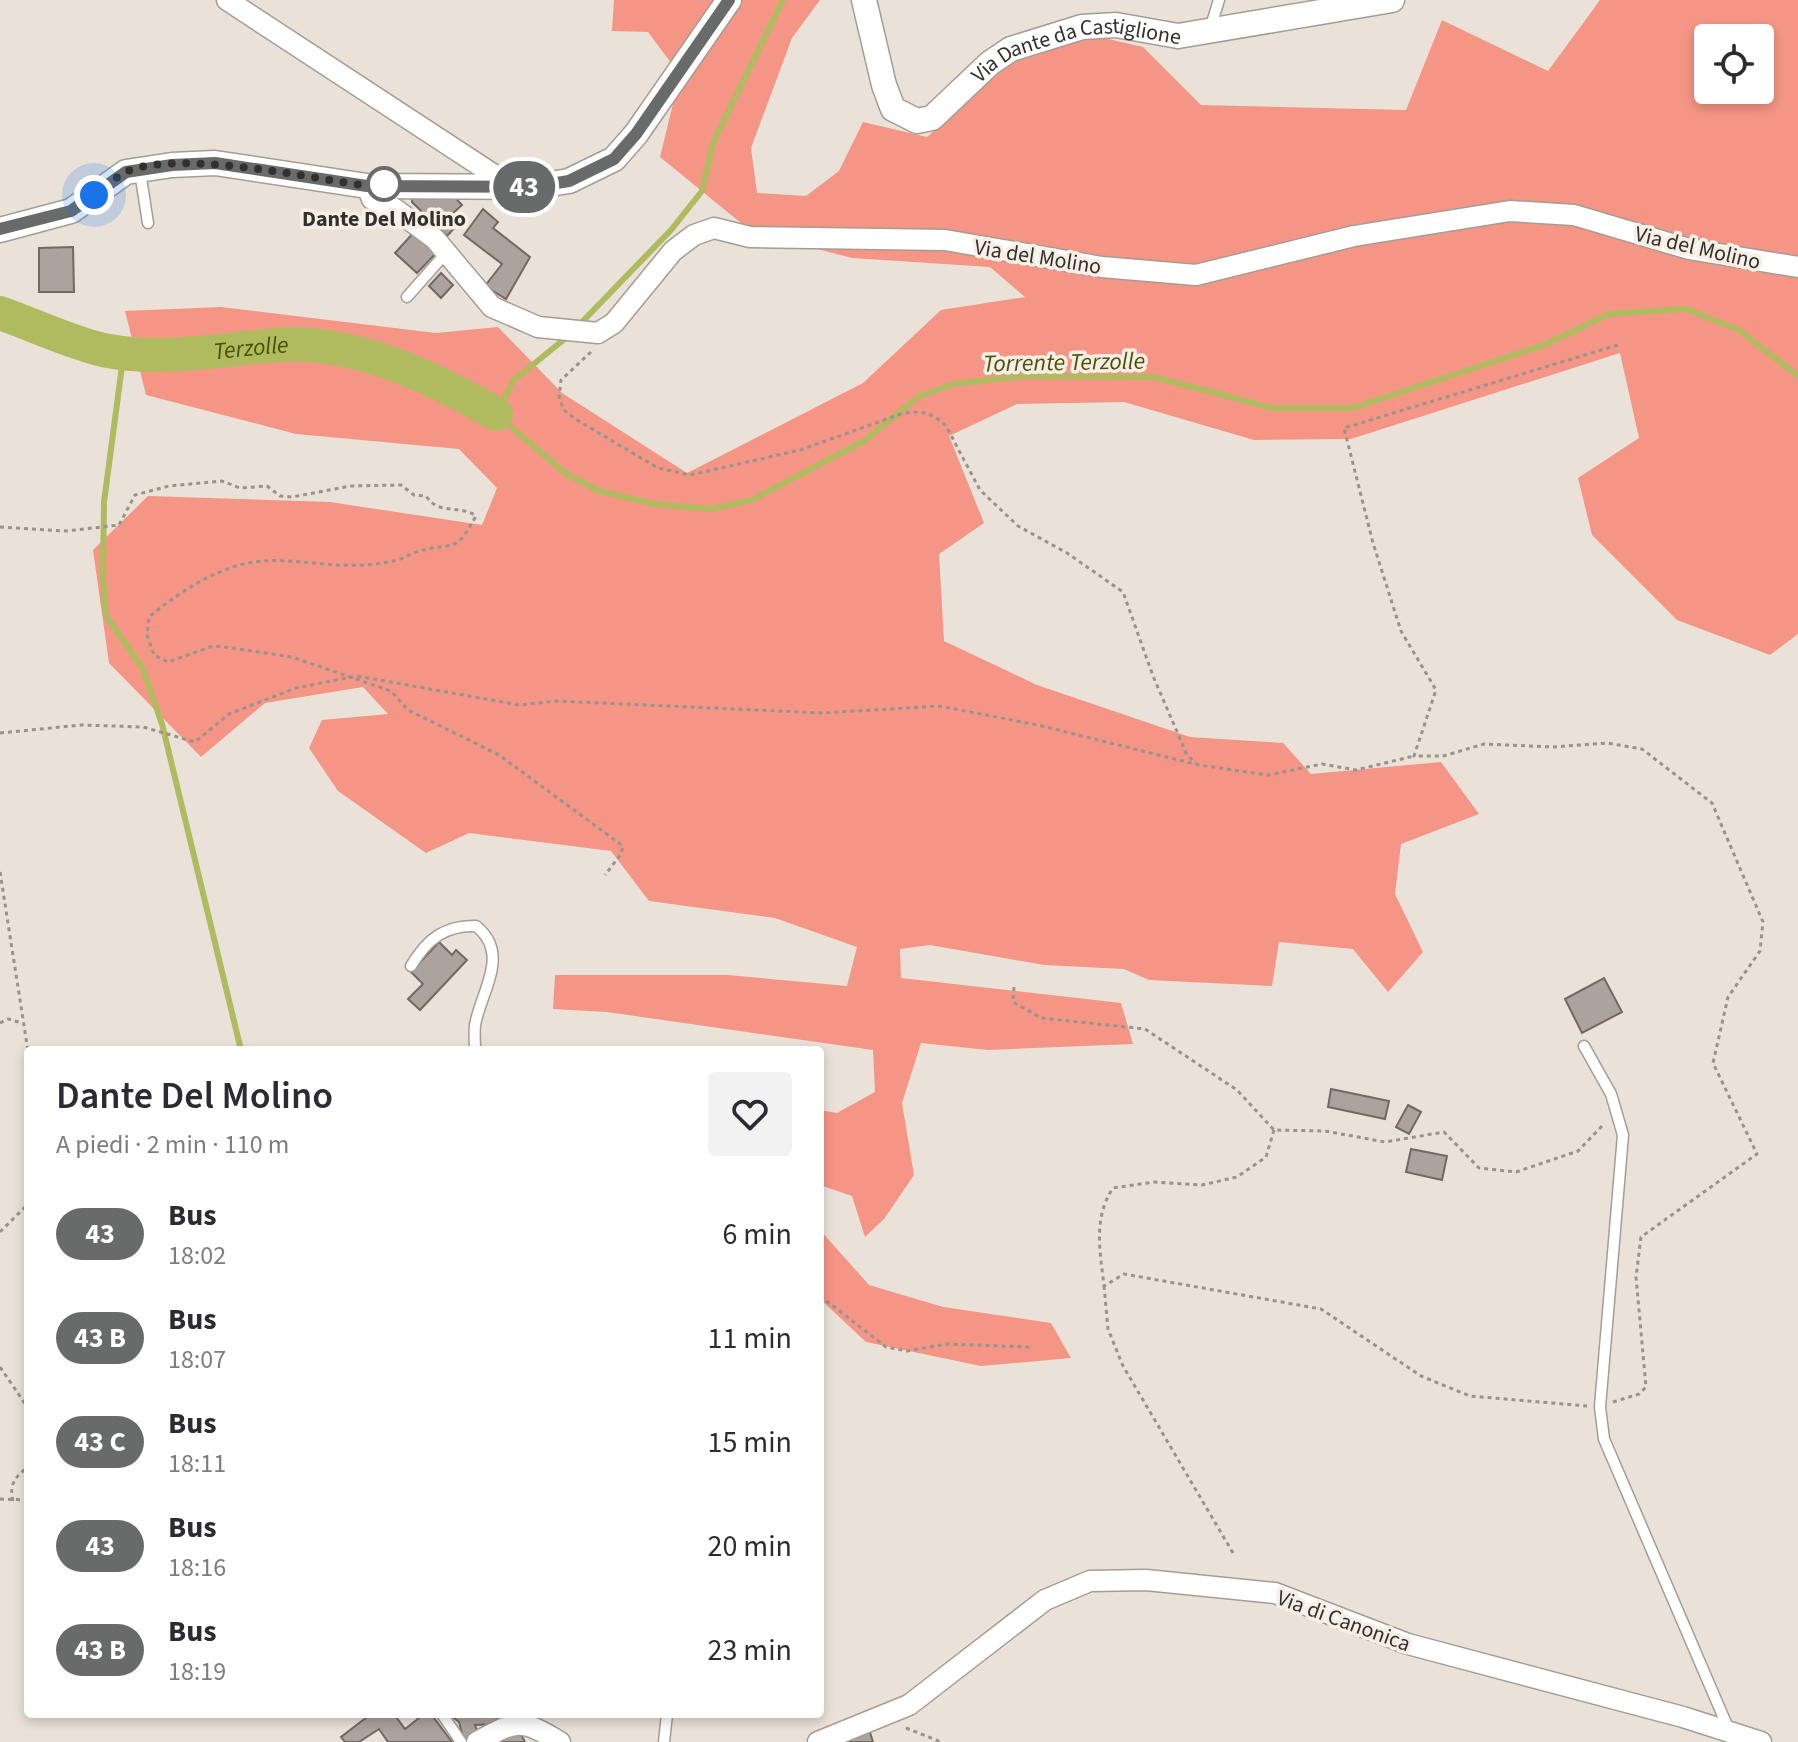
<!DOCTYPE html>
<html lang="it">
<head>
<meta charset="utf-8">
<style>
  :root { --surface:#fff; --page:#f2f2f3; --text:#2b2b33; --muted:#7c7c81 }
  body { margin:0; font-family:"Source Sans 3",sans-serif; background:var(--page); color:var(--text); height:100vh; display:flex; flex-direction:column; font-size:30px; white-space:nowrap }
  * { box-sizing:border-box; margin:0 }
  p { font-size:26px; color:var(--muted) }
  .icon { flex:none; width:44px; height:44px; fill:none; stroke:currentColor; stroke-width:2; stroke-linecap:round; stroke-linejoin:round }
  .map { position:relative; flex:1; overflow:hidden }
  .sheet { position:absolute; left:24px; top:1046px; width:800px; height:672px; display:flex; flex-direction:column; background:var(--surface); border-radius:8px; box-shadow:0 4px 12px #0003 }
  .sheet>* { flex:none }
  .badge { padding:0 16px; border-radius:26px; font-size:28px; line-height:52px }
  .buttons { position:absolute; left:1694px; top:24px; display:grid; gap:16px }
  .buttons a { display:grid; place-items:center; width:80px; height:80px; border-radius:8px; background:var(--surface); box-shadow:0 4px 12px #0003; font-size:40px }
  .you { position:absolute; width:40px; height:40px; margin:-20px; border:6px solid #fff; border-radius:50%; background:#1a73e8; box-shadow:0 0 0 12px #1a73e833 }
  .map>.badge { position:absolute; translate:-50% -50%; box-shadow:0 0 0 4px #fff }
  .round { display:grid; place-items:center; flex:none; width:84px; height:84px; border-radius:8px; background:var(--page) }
  .overview { display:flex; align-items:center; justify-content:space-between; height:136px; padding:0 32px }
  h1 { font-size:38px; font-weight:600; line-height:60px }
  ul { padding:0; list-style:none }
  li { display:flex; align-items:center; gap:24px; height:104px; padding:0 32px }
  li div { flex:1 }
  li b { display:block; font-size:30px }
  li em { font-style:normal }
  li .badge { min-width:88px; font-weight:700; text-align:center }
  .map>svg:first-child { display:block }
</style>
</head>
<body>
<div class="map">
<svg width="1798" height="1742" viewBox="0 0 1798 1742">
  <rect width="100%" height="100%" fill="#eae2d9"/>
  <path fill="#f59585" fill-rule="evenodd" d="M614,0H820L792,38L751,148L757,193L806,196L839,171L863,122L927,137L1015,57L1091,35L1143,47L1201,105L1406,110L1442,20L1548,71L1600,0H1798V634L1770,655L1677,620L1592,535L1578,478L1639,438L1620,353L1351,439L1254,440L1124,402L1017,404L949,436L984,523L939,554L944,641L1037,685L1190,737L1283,743L1311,774L1441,762L1479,814L1401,844L1395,894L1423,952L1388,992L1353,949L1279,942L1272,986L1149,980L1124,969L1044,965L930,945L900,949L901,978L1121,1003L1133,1044L988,1050L921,1043L902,1103L914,1175L884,1219L865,1237L852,1196L820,1185V1110L837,1113L875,1092L873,1050L607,1012L553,1009L555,975H728L847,986L857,947L775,918L649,901L611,851L469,833L426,853L338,791L309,748L322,720L388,714L363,687L265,703L201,757L109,663L93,550L148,496L330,502L482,525L497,488L459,449L296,434L146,395L125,311L221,307L436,333L498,327L562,393L687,473L863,383L941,310L1025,297L990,267L852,258L752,232L660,157L680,75L648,32L612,31ZM1708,38H1760V90H1708Z
    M820,1230L869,1285L943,1307L1051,1323L1071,1358L981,1366L866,1342L820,1299Z"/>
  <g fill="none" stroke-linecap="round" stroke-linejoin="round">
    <path stroke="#afbb5e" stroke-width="6" d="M583,321L671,230L702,191L713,143L783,0
      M567,337L514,380L496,414L565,473L599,491L654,504L710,509L752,500L864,441L918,397L953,384L1025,376L1154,377L1272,408H1353L1544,345L1609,314L1686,309L1739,330L1798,376
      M124,351L104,502L103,576L106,616L143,669L162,724L241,1050"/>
    <path stroke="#afbb5e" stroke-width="34" id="s1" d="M0,313C34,325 69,342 103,350C160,362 222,349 279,345C355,340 432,377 496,414"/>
  </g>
  <path fill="#ada39d" stroke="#736964" stroke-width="2" d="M413,187H445L462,205L450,216L458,224L447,236L412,202Z
    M483,209L498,222L493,228L530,257L506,299L485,286L502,264L464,235Z
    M416,230L438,251L417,273L395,253Z
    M73,247L74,292H39V248Z
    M441,273L453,285L441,298L429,286Z
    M439,942L452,955L456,950L467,960L420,1010L408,999L423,984L411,972Z
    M1604,978L1622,1012L1582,1033L1565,999Z
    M1331,1089L1389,1101L1385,1119L1328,1107Z
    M1408,1105L1421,1112L1409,1134L1396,1127Z
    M1411,1149L1447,1156L1442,1180L1406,1172Z
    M371,1714H394L405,1729L424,1714H431L452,1742H388L379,1729L359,1742H345L341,1737Z
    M496,1714L497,1724L475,1725L477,1731L464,1741L459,1722L449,1714Z
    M516,1725L525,1742H484Z
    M868,1726L873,1742H834Z"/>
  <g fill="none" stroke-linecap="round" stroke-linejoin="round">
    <g stroke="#a49d94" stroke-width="13">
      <path id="service" d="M1210,29L1219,0
        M140,172L148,223
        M407,297L446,253
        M411,966C427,939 445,925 476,926C511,954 481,991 475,1025C474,1033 475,1042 475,1050
        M1584,1046L1611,1094L1623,1135L1600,1407L1604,1439L1729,1730
        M442,1714L461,1742
        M664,1742L667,1714"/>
    </g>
    <g stroke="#a49d94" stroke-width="23">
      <path id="minor" d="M227,0L511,186
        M367,186L372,199L395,209L435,239L492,307L538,327L598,333L614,323L673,251L694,235L714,228L750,237L945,240L1102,267L1196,275L1354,236L1510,211L1574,215L1689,249L1798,267
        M477,1742C517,1720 520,1718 560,1742
        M818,1742L909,1705L1045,1600L1090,1581L1146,1580L1275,1593L1408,1644L1683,1717L1761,1742"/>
    </g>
    <g stroke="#a49d94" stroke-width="27">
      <g id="tertiary">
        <path id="s2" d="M864,0L884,85L893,109L917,121L932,118L990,63L1011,49L1082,27L1116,25L1178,36L1392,0"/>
        <path d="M0,230L71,211L126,172L172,165L215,163L367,186L531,187L569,181L614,159L636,134L729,0"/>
      </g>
    </g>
    <path stroke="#99938c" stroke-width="3" stroke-dasharray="4 4" stroke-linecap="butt" d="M591,352L561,380L559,399L565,411L577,420L658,468L690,475L800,450L901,414C920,410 932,412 946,426L980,490L1018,526L1067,553L1123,592L1153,676L1187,755L1196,763
      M0,527L66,531L119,525L135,495L169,486L222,481L240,488L267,486L280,496L292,497L350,486L401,485L414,495L426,496C439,516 460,504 476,516C454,555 457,541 419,551C412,553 405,558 397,560C379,565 355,566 336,565C302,563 267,555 233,567C203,577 173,597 149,617L147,635L154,655L168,662L213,646L232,648L292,657L391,691L408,710L499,755L623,846L621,854L605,875
      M0,733L81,725L143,727L195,742L229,714L296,688L357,676L519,705L557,701L823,713L939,706L1038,725L1199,765L1268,775L1322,764L1356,770L1414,756
      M0,872L28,1051
      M1014,987L1013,1002L1041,1018L1145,1029L1237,1090L1274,1130L1325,1131L1385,1142L1444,1132L1479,1168L1516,1172L1578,1151L1604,1124
      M0,1023L8,1019L22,1023
      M1274,1130L1266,1157L1237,1177L1202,1185L1154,1182L1113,1188C1093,1218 1100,1251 1104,1286L1124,1274L1321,1309L1421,1376L1470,1396L1587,1406
      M0,1232L28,1204
      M1104,1286L1108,1329L1123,1366L1233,1553
      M820,1296L886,1347L907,1351L947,1344L1029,1347
      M0,1367L28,1408
      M1613,1402L1639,1394L1646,1387L1636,1277L1641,1237L1757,1154L1713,1063L1728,997L1760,951L1763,922L1712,803L1642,749L1607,743L1553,747L1484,744L1443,756H1414L1436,690L1401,631L1373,543L1344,428L1621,344
      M0,1499L28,1500
      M13,1501C9,1484 15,1477 28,1467
      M906,1728L941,1742"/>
    <use href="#service" stroke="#fff" stroke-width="10"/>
    <use href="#minor" stroke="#fff" stroke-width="20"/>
    <use href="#tertiary" stroke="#fff" stroke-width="24"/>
  </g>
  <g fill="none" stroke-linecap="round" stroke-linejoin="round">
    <g stroke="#fff" stroke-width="18">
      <path id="line" d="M0,229L71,211L126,172L172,165L215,163L367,186L531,187L569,181L614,159L636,134L729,0"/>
    </g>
    <use href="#line" stroke="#696a6a" stroke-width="12"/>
    <path stroke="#34312d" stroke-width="8" stroke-dasharray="0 14.4" d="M94,195C103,188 113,179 124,173C172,148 311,178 367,186L384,184"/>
  </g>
  <circle fill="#fff" stroke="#696a6a" stroke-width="4" cx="384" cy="184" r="16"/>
  <g text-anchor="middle" stroke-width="7" stroke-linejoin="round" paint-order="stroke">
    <g font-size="22" fill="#34312d" stroke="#f7efe6">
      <text dy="8" stroke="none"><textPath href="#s2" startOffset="324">Via Dante da Castiglione</textPath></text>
      <text transform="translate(1698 247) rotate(13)" y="8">Via del Molino</text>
      <text transform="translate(1038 256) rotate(9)" y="8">Via del Molino</text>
      <text transform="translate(1344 1620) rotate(20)" y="8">Via di Canonica</text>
    </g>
    <g font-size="22" font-weight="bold" fill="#34312d" stroke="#f7efe6">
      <text x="384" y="226">Dante Del Molino</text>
    </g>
    <g font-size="24" font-style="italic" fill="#4a5108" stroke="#f7efe6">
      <text dy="8" stroke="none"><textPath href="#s1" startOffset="258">Terzolle</textPath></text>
      <text transform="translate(1064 362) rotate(-1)" y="8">Torrente Terzolle</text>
    </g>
  </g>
</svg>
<div class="buttons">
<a><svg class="icon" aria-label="locate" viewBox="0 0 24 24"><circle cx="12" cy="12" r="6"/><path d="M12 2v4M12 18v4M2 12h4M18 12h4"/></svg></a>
</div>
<div class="you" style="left:94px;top:195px"></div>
<b class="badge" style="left:524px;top:187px;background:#696a6a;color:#fff">43</b>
<section class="sheet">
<div class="overview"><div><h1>Dante Del Molino</h1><p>A piedi · 2 min · 110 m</p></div><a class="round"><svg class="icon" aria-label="heart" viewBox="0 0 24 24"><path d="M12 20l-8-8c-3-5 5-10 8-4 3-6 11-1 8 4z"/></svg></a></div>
<ul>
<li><span class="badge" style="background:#696a6a;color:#fff">43</span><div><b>Bus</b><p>18:02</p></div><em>6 min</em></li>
<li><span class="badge" style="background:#696a6a;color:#fff">43 B</span><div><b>Bus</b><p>18:07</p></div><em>11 min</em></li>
<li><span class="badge" style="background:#696a6a;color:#fff">43 C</span><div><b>Bus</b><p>18:11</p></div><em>15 min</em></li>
<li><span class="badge" style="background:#696a6a;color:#fff">43</span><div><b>Bus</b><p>18:16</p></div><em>20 min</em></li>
<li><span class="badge" style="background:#696a6a;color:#fff">43 B</span><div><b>Bus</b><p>18:19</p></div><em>23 min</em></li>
</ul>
</section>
</div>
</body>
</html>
